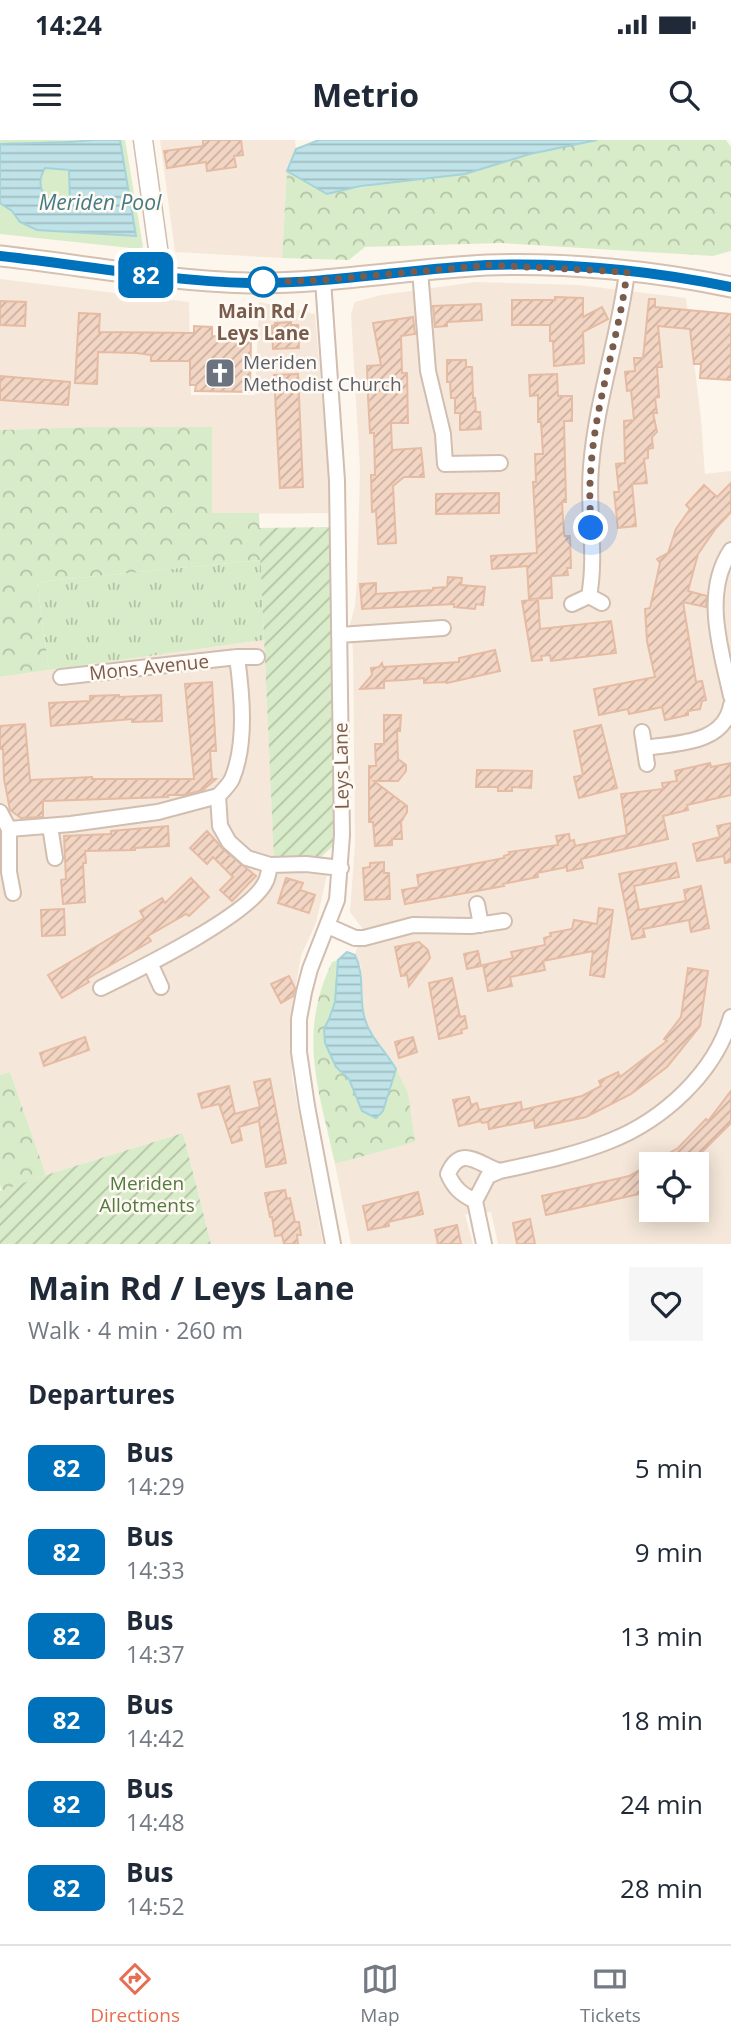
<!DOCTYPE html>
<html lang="en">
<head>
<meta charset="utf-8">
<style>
  :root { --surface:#fff; --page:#f6f6f7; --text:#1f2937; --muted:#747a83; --line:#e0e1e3; --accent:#e76f51 }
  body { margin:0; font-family:"Open Sans",sans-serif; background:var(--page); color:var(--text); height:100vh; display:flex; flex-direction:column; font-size:26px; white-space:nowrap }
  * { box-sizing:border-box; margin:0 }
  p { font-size:23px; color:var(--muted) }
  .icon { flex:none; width:38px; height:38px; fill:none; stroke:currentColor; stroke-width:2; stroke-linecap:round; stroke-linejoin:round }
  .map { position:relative; height:1104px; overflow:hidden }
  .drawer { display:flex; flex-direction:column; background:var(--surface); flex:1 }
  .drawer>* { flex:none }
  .badge { padding:0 14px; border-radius:10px; font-size:24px; line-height:46px }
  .fabs { position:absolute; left:639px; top:1012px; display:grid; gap:14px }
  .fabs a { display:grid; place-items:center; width:70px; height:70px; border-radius:0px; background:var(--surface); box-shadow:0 4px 18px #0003; font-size:35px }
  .you { position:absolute; width:35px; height:35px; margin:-18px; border:5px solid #fff; border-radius:50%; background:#1a73e8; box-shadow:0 0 0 10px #1a73e833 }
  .map>.badge { position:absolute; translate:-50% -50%; box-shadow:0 0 0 4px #fff }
  h2 { padding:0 28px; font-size:26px; line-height:63px }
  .round { display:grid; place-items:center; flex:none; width:74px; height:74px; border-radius:0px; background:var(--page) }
  .head { display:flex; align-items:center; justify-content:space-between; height:119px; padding:0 28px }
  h1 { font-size:33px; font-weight:700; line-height:52px }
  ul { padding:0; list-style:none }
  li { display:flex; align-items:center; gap:21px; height:84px; padding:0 28px }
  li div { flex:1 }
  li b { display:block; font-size:26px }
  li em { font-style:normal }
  li .badge { min-width:77px; font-weight:700; text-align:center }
  .status { display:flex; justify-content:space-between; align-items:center; height:49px; padding:0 35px; background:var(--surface); direction:ltr }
  .status svg { height:19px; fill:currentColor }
  header { display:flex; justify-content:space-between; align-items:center; height:91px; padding:0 28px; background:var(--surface); font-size:32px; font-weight:700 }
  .tab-bar { display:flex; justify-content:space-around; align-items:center; height:98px; border-top:2px solid var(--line); background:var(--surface); font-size:19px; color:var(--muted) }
  .tab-bar a { display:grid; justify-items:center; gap:4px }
  .tab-bar .on { color:var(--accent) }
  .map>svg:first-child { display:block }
</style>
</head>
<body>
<div class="status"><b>14:24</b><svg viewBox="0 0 49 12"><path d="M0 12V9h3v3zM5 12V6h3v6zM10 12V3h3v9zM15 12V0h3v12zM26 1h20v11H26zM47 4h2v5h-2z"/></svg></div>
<header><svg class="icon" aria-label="menu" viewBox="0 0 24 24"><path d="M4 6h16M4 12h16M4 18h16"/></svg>Metrio<svg class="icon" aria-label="search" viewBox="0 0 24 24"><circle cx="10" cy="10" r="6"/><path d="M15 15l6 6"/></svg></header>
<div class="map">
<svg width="731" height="1104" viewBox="0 0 731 1104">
  <defs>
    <pattern id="grass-tufts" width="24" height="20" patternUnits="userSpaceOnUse" patternTransform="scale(1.75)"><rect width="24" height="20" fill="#d8ecc9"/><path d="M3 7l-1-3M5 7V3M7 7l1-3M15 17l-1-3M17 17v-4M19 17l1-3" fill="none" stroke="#b4c2a5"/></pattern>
    <pattern id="forest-crowns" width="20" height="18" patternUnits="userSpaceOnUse" patternTransform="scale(1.75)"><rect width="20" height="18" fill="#d8ecc9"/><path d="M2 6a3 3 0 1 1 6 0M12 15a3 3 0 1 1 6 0" fill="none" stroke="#b4c2a5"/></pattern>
    <pattern id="garden-furrows" width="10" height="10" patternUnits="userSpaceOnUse" patternTransform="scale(1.75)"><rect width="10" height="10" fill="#d8ecc9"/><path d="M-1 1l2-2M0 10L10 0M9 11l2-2" fill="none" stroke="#b4c2a5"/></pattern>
    <pattern id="water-rules" width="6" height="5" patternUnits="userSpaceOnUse" patternTransform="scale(1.75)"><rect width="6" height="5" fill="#bfe3e8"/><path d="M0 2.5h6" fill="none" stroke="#a0bbbe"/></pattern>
    <pattern id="building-hatch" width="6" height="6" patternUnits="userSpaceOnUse" patternTransform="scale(1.75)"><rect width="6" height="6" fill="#f3d5c3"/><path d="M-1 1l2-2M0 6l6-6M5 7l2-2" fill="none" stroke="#cab0a1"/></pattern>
  </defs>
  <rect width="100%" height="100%" fill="#fdf6ec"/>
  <path fill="#f5e8da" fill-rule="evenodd" d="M160,0H295L296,9L287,32L282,118L175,112Z
    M0,139L189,162L191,255H255L259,162L315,174L332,373L212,374V287H88L0,290Z
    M476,142L579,145L686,158L701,278L705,334L731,331V1104H498L491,1072L465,1074L473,1104H351L335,1024L414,1002L396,929L376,901L364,877L361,827L355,815L362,788L350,772L355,703L353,511L350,484L355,466L357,442L360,330L351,174L355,162L381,155ZM651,1024H696V1069H651Z
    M264,500L275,731L327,735L316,783L301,816L292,868V936L323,1104H211L183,993L46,1035L10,932L0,935V537Z"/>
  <path fill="url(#grass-tufts)" d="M261,420L264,500L49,530L37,442Z"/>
  <path fill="url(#forest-crowns)" d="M597,0H726L731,7V111L713,116L501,103L365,107L349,120L282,118L287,31L328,54Z
    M88,287H212V373H259L261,420L37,442L49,530L0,537V290Z
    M338,820L335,862L324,889L336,927L349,939L362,971H383L396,929L408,953L415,1002L335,1024C319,949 297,896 332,822Z
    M10,932L46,1035L2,1051L0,1045V935Z"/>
  <path fill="#d8ecc9" d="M0,0H125L143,107L140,109L0,94Z"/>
  <path fill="url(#garden-furrows)" d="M330,387L334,699L332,707L321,717L274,719L259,388Z
    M183,993L211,1104H0V1051L46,1035Z"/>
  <path fill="url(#water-rules)" stroke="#a5d3da" stroke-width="2" fill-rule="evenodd" d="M93,0H120L136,96L37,90L20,82L12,71L0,63V4C31,2 62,4 93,0ZM45,28L69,30L70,61L61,66C44,58 34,47 45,28Z
    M319,0H597L530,14L465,34L361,46L327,54L287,31L296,9Z
    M347,812L355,815C365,835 359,855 364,876C369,897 386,911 396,929L383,971L376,978L362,971L349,939L336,927L325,903L324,889L329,879L335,862L338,820Z"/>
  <path fill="url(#building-hatch)" stroke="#e6bba3" stroke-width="2" d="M203,0H241L243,15L234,16L236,27L207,31L206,22L167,28L164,11L203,6Z
    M555,157L583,158V177L602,167L608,179L583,192L584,223L554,226L553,201H550V185H512V160H555Z
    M649,159H655V167L731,174V240L700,238L701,224H694L690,189L658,186L662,227H657L659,257L655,258L657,273H653L657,292L652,297L653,308L648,309V318L644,319L647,343L632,344L636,386L618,388L614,352H619L616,324L625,323L624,281L634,280L631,250L627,251L625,232L635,231L634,218H643Z
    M0,161L26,162L25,186L0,185Z
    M481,164L482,180L447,182V186L435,187L433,166Z
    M79,173L100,174L99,192L194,193V186L212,187V196L251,197L250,252L195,251L196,245H190V221H151V215L137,213L98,212L97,244L75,243Z
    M413,177L415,194L401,196L402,233H407L408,283H391L392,310L421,308L424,337H404L393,346L396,403L378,404L376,371L372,372L371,335H375L374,293H370L368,257L367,226L381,225L373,183Z
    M291,182V185H298L299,208L273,209L272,186L275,185V183Z
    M447,220H466V227H472L473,258H475L476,272H480L481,289L460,290V273H455V258H451L450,242H447Z
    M298,234L303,347L280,348L274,235Z
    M557,234L558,256H572V281H564L566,362H562L564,396H570L571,428H567L568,435L551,436L552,458L529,459L527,426L492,429L491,416L537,413L533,342H536L535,314H543L541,282H538V255L530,256L529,235Z
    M0,236L70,242L68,265L0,260Z
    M731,343V372L716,388L698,414L688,451L707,456L706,467L683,462L696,542L702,541L706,560L702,561L700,569L688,571V575L665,580L662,567L629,574L628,569L599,575L594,549L655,537L647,501L645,469L650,468L660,423L657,419L668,413L676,389L690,369L686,365L704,345L717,357Z
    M499,353V373L436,374V354Z
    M448,437L462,438L461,445L485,447L483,465L476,464L475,469L454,467V464L362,469L360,444L376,443V454L433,450V448L447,447Z
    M538,459L540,489L611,481L616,513L551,521L550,515L541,516L542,520L532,521L522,461Z
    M495,510L500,531L447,543V542L424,543V538L404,540L384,541V548L360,549L372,535L371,528L379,527L382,523L383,527L459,522V518Z
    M212,542L216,611H210L212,639H216L203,650L184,655H168V657L43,661V677L21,678L10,670L4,639L3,609H0V586L25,584L30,640L92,637V639H194L185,544Z
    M119,555V557L161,555L162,581L132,582V579L51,586L49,563L90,561V556Z
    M384,575H401L400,591H397L398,619L406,625V631L398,641H374L407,666V672L401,682L402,699H392V705L375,706L373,682H369V626H376L375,604H384Z
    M601,585L617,648L579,658L574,637L583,635L574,591Z
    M710,623L711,627L731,623V655L687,665L688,670L663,676L668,699L581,719L583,728L567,731V727L537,733L538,737L503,744L504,746L405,764L402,750L419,747L417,735L504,718V716L510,714L509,712L558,705L556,696L569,694L570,701L574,700L575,706L627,695L621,654L663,649L662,643L677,641L675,631Z
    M477,630L532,631L531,648L512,647V651H498V647H476Z
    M731,683V722L725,723L724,716L697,721L693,704L720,697L717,686Z
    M168,686L169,706L135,708V710L85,711L86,723H83L85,762L63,764L61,740L66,739L64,696L111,694V691Z
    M207,691L223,709L256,736L232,761L220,750L233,737L213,717L207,724L190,708Z
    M384,722V733H389L390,759L365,760L363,728L370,727V723Z
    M676,723L679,737L634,746L639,770L686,761L684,750L701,746L709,788L691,792L689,780L643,789L645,797L632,799L619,734Z
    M191,738L209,757L189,776L186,774L148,796L151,801L87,839L89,842L62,858L48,835L144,778L140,771L162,758L165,763Z
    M286,738L303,743L300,750L315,755L309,773L278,763Z
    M599,768L613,770L604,837L590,835L593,811L543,821L545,830L510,837L512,846L488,851L483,825L513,818L511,812L545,805L544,798L551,796L550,793L572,789L574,780L597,784Z
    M64,769L65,795L42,796L41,770Z
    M419,802L428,810L430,818L409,846L407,835L401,836L395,807Z
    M478,811L481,826L467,829L464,814Z
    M688,828L708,831L700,886L667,927L631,954L586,977L535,988L534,980L489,989L488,982L482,983L481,981L459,986L453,960L469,957L471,965L477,963L479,970L521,962L522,970L582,956L601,946L599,941L618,932L620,937L667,901L664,899L681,877Z
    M289,836L295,848L293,856L281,863L271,844Z
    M452,838L460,877L465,876L467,888L461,890L462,893L439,899L429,843Z
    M85,897L89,910L44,926L40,913Z
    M413,897L417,912L399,918L395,902Z
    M270,939L286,1023L266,1027L259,981L239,987L242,1000L232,1003L219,964L202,968L198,954L229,946L235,974L260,967L254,942Z
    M731,951V983L690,1024H651V1047L639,1054L546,1075L542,1056L629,1036L678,1008L706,979L708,981Z
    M285,1050L287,1059L290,1058L295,1082H299L301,1095H297L298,1104H284L282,1095L275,1096L272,1077H270L265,1053Z
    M418,1052L423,1074L388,1082L389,1086L368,1090L363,1066Z
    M530,1079L535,1104H517L513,1083Z
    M457,1085L461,1104H438L435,1090Z"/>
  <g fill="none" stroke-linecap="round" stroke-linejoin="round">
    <g stroke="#d1beb0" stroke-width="18">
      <path id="minor" d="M420,130L428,231L443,294L445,324L500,323
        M323,140L337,341L342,695L337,760L310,829L304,852L299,879V912L307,966L333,1104
        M731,410C702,453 721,510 731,556
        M589,456C597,413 587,370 591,327C596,261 619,197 627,132
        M572,464L589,456L602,463
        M339,495L443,488
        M237,517C242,554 247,603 232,639C229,645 223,651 218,656L220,686L229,702L247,718L270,725L306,724L341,728
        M61,537L237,517H257
        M642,592L647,624
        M645,608C677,603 724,604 731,565
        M0,672L9,689V732L13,753
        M50,686L55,718
        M9,689L71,684L158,672L218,656
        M477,764L481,785
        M328,786L355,798H364L413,785L471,786L504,781
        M150,823L161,847
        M101,848C137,830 251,775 266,741C268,737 269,730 270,725
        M475,1061C461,1054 454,1048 448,1034C461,1002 482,1027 500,1031
        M484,1104L475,1061L488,1036L500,1031C536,1023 575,1015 610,1001C663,980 715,933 731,877"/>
    </g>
    <g stroke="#d1beb0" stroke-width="21">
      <path id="tertiary" d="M143,0L162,137"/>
    </g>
    <g stroke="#d6c0b0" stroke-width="23">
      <path id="secondary" d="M0,116C83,125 165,141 249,143C328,144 408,129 487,125C566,122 654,131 731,147"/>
    </g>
    <use href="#minor" stroke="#fff" stroke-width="14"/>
    <use href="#tertiary" stroke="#fff" stroke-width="18"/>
    <use href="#secondary" stroke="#fff" stroke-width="19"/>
  </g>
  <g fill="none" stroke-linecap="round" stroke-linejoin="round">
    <g stroke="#fff" stroke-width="16">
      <path id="line" d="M0,116C83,125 165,141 249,143C328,144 408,129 487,125C568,122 653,131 731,147"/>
    </g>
    <use href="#line" stroke="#0072bc" stroke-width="10"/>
    <path stroke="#7a5c4d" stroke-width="7" stroke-dasharray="0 12.6" d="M263,142L323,140L489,125L627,132C619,198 595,262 591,328C589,348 590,368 591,388"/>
  </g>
  <defs>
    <g id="church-square" transform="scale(1.575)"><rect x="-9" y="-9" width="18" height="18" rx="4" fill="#6b7280" stroke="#fffaf3"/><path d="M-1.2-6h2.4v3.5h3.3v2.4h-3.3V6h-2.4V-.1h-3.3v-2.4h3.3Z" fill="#fff"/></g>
  </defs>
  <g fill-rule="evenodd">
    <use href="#church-square" x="220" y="233"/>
  </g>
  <circle fill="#fff" stroke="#0072bc" stroke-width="3.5" cx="263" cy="142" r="14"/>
  <g text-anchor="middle" stroke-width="5" stroke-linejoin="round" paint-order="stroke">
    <g font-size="19" font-weight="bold" fill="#7a5c4d" stroke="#fffaf3">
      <text x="263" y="178">Main Rd /<tspan x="263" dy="22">Leys Lane</tspan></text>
    </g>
    <g font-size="19" fill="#5b616d" stroke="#fffaf3" text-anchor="start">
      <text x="243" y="229">Meriden<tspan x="243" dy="22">Methodist Church</tspan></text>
    </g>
    <g font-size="19" fill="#7a5c4d" stroke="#fffaf3">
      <text transform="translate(149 527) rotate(-6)" y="7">Mons Avenue</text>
      <text transform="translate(341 626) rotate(-91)" y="7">Leys Lane</text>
    </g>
    <g font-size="19" fill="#537a41" stroke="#fffaf3">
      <text x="147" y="1050">Meriden<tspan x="147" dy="22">Allotments</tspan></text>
    </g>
    <g font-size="21" font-style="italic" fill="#437c86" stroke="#fffaf3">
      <text x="100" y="70">Meriden Pool</text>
    </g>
  </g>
</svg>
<div class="fabs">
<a><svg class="icon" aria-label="locate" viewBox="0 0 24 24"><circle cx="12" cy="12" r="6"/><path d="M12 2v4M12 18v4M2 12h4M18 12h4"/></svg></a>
</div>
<div class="you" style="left:591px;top:388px"></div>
<b class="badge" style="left:146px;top:135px;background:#0072bc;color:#fff">82</b>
</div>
<section class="drawer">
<div class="head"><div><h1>Main Rd / Leys Lane</h1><p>Walk · 4 min · 260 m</p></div><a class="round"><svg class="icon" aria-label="heart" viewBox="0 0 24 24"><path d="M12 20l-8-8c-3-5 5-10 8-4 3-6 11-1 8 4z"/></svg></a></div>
<h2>Departures</h2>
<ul>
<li><span class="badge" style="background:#0072bc;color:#fff">82</span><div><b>Bus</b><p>14:29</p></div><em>5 min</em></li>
<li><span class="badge" style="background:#0072bc;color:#fff">82</span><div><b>Bus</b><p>14:33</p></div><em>9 min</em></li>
<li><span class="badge" style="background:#0072bc;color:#fff">82</span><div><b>Bus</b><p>14:37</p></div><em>13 min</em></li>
<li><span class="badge" style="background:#0072bc;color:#fff">82</span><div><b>Bus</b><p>14:42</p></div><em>18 min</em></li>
<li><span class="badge" style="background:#0072bc;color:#fff">82</span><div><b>Bus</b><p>14:48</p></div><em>24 min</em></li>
<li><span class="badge" style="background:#0072bc;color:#fff">82</span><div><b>Bus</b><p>14:52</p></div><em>28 min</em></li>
</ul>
</section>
<nav class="tab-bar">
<a class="on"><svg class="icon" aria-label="directions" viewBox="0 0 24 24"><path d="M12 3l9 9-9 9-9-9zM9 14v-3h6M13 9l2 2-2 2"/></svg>Directions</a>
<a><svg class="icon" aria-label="map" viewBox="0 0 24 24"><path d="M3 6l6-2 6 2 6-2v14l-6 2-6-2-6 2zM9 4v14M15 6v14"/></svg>Map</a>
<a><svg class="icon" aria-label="tickets" viewBox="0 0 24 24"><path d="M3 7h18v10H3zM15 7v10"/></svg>Tickets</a>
</nav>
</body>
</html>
